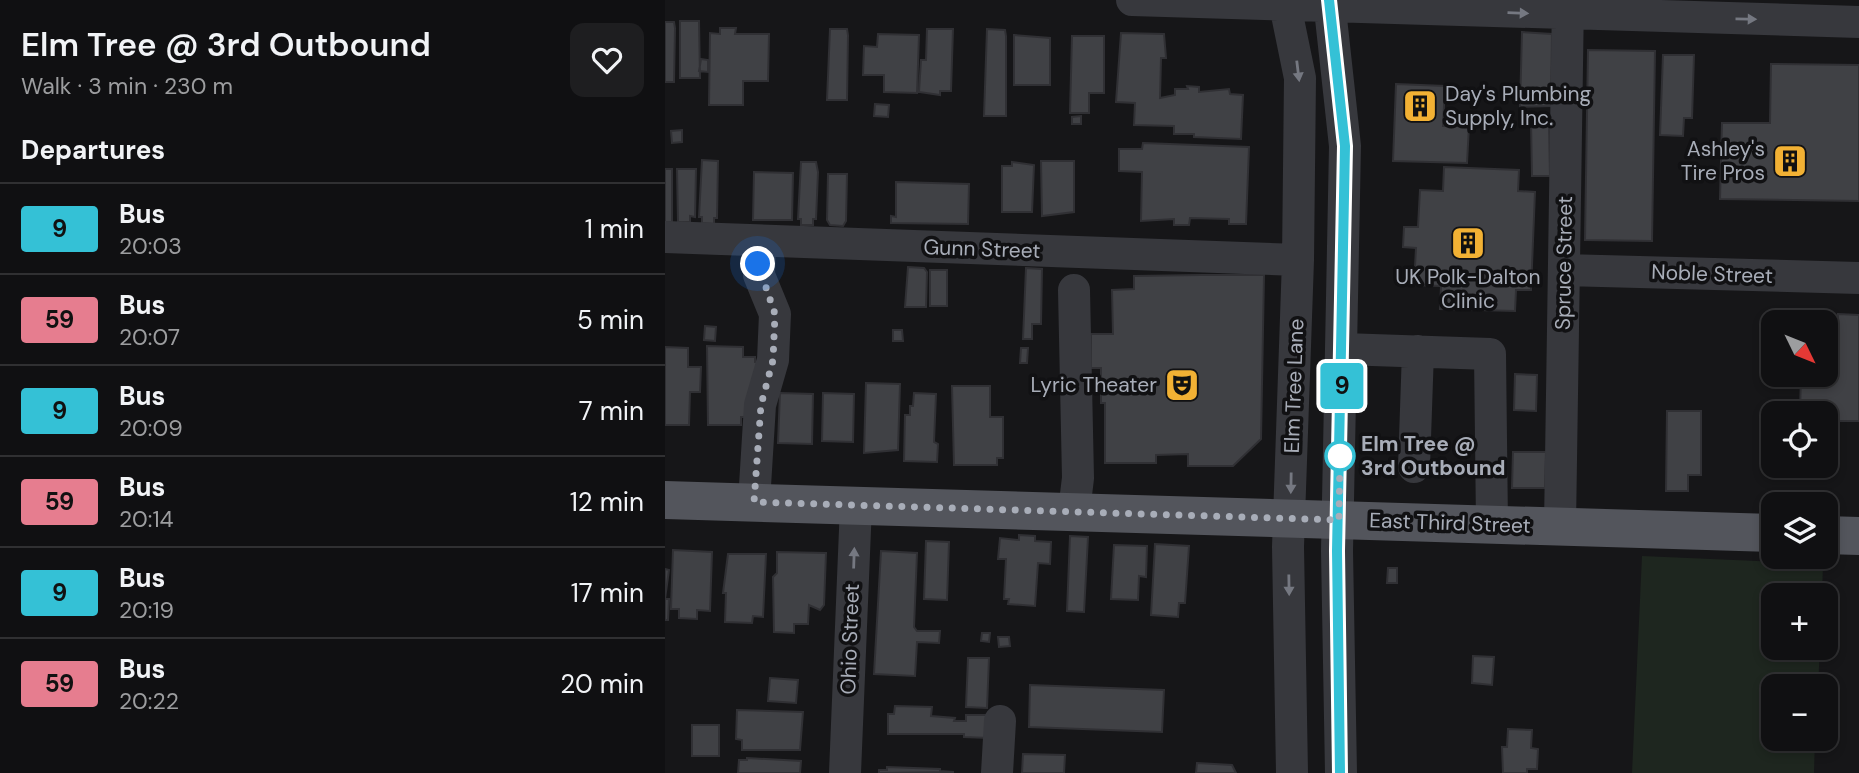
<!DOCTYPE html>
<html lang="en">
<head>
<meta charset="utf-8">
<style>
  :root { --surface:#101012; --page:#1e1e20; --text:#f1f3f6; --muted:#9c9d9f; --line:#303032 }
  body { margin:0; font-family:"DM Sans",sans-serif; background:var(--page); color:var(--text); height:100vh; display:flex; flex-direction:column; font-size:26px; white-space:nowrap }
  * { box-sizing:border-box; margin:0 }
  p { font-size:23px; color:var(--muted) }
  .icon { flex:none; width:38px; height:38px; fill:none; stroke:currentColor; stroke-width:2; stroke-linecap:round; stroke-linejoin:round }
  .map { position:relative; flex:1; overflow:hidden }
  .panel { display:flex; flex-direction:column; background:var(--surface); width:665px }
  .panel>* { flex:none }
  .badge { padding:0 14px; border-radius:5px; font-size:24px; line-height:46px }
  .needle { width:46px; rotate:133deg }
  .controls { position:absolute; left:1096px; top:310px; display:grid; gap:14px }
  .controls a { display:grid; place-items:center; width:77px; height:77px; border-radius:14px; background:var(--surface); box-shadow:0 4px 10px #0003,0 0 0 2px var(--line); font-size:35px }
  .you { position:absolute; width:35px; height:35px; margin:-18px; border:5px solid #fff; border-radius:50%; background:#1a73e8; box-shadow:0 0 0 10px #1a73e833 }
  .map>.badge { position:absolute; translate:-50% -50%; box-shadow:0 0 0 4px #fff }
  h2 { padding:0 21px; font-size:26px; line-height:63px }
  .round { display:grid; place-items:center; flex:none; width:74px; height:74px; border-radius:14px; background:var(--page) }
  .summary { display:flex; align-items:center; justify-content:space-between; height:119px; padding:0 21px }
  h1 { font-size:33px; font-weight:600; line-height:52px }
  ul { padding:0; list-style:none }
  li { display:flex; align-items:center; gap:21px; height:91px; padding:0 21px; border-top:2px solid var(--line) }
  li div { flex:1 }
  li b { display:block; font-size:26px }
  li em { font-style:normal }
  li .badge { min-width:77px; font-weight:700; text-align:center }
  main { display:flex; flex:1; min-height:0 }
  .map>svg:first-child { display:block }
</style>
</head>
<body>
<main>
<section class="panel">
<div class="summary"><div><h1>Elm Tree @ 3rd Outbound</h1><p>Walk · 3 min · 230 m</p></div><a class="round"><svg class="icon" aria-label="heart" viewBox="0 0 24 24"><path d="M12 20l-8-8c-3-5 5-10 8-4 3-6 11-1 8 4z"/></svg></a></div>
<h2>Departures</h2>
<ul>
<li><span class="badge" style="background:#34c1d6;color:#111">9</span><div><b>Bus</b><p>20:03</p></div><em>1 min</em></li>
<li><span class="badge" style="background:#e67d8f;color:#111">59</span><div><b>Bus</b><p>20:07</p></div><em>5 min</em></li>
<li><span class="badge" style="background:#34c1d6;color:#111">9</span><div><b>Bus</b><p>20:09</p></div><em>7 min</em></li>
<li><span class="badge" style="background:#e67d8f;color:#111">59</span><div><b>Bus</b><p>20:14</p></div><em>12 min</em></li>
<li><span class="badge" style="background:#34c1d6;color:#111">9</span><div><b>Bus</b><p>20:19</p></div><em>17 min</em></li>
<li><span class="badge" style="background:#e67d8f;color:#111">59</span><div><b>Bus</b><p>20:22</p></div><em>20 min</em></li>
</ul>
</section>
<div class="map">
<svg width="1194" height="773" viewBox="0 0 1194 773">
  <rect width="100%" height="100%" fill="#161618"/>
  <path fill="#1e261f" d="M977,556L1158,564L1157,595H1108V648H1155L1153,686H1108V738L1150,739L1149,773H967Z"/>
  <path fill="#404145" stroke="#303034" stroke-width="2" d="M15,21H34L35,78H15Z
    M0,22H9L10,28L9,82H0Z
    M55,28H71L70,34H104L103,81H78V105H44L45,33L55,34Z
    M165,29H182L183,35L182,100H162Z
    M262,29H288L286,91H275V95L254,92L256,60H261Z
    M322,29L340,30L341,36V116H319Z
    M857,32L887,34L886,106L855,107Z
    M456,33L499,34L501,58H496L495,98L510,95V89H523L522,86L534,87V92L564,89L565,94L578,95L576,139L529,137V134H509V126L469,125L470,103L451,102Z
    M213,34L254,35L252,93L219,92V75H198L199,46L212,47Z
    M349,35L385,38V85H349Z
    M407,36H439V93H424V113H405Z
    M923,50L990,51L987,241L920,240Z
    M998,55H1029L1027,118H1019L1018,136L995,135Z
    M36,59L43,60V72L34,71Z
    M1106,64L1194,65V201L1055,199L1057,123H1105Z
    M731,84L780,86L778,126H804L802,163L728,161Z
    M210,104L224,105L223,117L209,116Z
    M416,116V124H407V117Z
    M866,122H884L885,176H867Z
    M17,130V142L7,143L6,131Z
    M478,143L584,147L581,224H564V219L525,218L524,225H509V219L476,221L477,172L454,171V149H477Z
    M37,160L53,161L52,218H49V224L37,223V217H34Z
    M376,161H409V212L377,216Z
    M136,162H151L153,172L151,219H148V225H136V219H133Z
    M347,162L369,165L367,212H337V166H347Z
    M779,167L854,170L853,191L870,192L866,290H851L850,311L775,309L776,286L749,285L751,248L738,247L739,227H753L755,190L778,191Z
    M0,169H7V222H0Z
    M12,169H31L30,217L25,216V222H13Z
    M89,172L128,173L127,220H88Z
    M163,174H182L181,221L178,226L165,225L162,220Z
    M231,182L304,184L303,224L226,223V216L231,217Z
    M243,267L259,268L262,272L261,307H240Z
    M361,268L377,269L376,324H367V339H358Z
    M265,270H282V306H265Z
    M536,275H599L596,439L568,466H523V454L491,455V463H440V403H436V368H426V334H448L447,290L469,289V276Z
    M1173,314L1194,315V421H1173L1172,462L1160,461V413H1135L1136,374H1160V369H1171Z
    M40,326L51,327L50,341L39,340Z
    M228,330H237L238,341H228Z
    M42,346L78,347V357H90V362H95L81,417H76V425H43Z
    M0,347L23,348V367H36L35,392H25L24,425H0Z
    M356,348H363L362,363H355Z
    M850,374L872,375L871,411L849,410Z
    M201,383L235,384L233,450L199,453Z
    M287,386H325V417H338V458H332V465H289Z
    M115,393L148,394L147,444L113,443Z
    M158,393L189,394L188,442L157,441Z
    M249,393L271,394L269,442L273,444L272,462L239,461L240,415H245V406H248Z
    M1002,411H1036V475H1023V491H1001Z
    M848,452H881L880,488H847Z
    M354,535L370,536V541L386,542L385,564L373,563L370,606L343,604L344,599H339L341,559H333L335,538L354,540Z
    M405,536L423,537L419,612L402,611Z
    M261,541L284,542L282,600L259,599Z
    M490,544L524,546L520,603H514L513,617L486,615Z
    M449,545L482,546L481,577L474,576L473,600L446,599Z
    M8,550L47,552L45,611L32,610V619L14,618V609H6Z
    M216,551L252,553L249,627L252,631H275L274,643L252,642L250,676L209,674Z
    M112,552L161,553L159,605L155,610L144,605L143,624H129V633L109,632L108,577L112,573Z
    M63,554H101L98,617L88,616L87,623L60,622L61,593H58Z
    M723,568H732V583H722Z
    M0,569L4,570L0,599H4L3,620H0Z
    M317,633H325L324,642L316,641Z
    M333,637H344L345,646L334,647Z
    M808,656L829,657L827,685L807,683Z
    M303,658H324L322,708L301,707Z
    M105,678L133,680L131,703L103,701Z
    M365,685L499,690L497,732L364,727Z
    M230,706L267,707L266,716L290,718L289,721H301V715H325L324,738L299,737V734H223V714H229Z
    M72,710L138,712L135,750H77V740L71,739Z
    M27,725H54V756H27Z
    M843,729L867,730L866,748L873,749L872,769H862V773H838L837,747H842Z
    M358,754L400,755L399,773H357Z
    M82,758L136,761L135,773H73L74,760H82Z
    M532,763L567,765L571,773H531Z
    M222,767L275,769V771L289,772L214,773V770H222Z"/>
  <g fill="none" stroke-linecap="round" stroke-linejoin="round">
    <path stroke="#37383d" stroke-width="32" d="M467,0L1194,22
      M619,0L635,78L633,260L623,547L627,773
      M664,0L680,146L672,551L676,773
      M0,237L633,260
      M899,270L1194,278
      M409,290L413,478L409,511
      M678,349L825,354L827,524
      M749,467L753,351
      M89,502L95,405L108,360L110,314L94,275L95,241
      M895,526L903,0
      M180,773L191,505
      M332,773L335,721"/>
    <path stroke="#53555c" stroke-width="38" d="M0,500L1108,533
      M1160,535L1194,536"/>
  </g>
  <defs><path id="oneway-solid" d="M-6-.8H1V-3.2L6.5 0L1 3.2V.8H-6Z" transform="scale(1.75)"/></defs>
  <g fill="#757881">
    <use href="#oneway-solid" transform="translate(853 13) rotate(2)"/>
    <use href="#oneway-solid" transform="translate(1081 19) rotate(1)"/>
    <use href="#oneway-solid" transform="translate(633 71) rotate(83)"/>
    <use href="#oneway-solid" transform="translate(626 483) rotate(91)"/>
    <use href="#oneway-solid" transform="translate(189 558) rotate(-88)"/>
    <use href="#oneway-solid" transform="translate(624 585) rotate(89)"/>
  </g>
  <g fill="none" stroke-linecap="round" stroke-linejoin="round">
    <g stroke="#fff" stroke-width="16">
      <path id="line" d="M664,0L680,146L672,551L675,773"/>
    </g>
    <use href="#line" stroke="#34c1d6" stroke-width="10"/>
    <path stroke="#a8adb8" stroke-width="7" stroke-dasharray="0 12.6" d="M93,264L110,314L108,360L96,405L89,502L674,520L675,456"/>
  </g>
  <defs>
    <g id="building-square" transform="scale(1.75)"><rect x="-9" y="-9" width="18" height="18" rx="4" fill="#f2b134" stroke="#111113"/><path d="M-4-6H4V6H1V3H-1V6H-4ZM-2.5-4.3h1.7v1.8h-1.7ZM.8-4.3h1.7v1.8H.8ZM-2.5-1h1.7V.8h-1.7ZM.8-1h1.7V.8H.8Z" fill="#111"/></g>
    <g id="theatre-square" transform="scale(1.75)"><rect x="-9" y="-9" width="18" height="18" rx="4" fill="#f2b134" stroke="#111113"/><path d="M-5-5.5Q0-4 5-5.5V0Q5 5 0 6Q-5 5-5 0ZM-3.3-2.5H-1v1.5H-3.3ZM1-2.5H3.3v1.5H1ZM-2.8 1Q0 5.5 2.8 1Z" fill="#111"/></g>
  </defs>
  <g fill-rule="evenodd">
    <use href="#building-square" x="755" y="106"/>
    <use href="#building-square" x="1125" y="161"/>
    <use href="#building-square" x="803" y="243"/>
    <use href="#theatre-square" x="517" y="385"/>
  </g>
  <circle fill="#fff" stroke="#34c1d6" stroke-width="3.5" cx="675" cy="456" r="14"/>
  <g text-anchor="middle" stroke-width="7" stroke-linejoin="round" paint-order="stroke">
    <g font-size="21" fill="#a8adb8" stroke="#111113" text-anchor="end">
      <text x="780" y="101" text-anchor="start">Day's Plumbing<tspan x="780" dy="24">Supply, Inc.</tspan></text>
      <text x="1100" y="156">Ashley's<tspan x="1100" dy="24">Tire Pros</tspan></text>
      <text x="803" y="284" text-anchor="middle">UK Polk-Dalton<tspan x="803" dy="24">Clinic</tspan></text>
      <text x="492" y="392">Lyric Theater</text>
    </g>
    <g font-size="21" fill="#a8adb8" stroke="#111113">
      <text transform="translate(317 249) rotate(2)" y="7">Gunn Street</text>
      <text transform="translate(899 263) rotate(-89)" y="7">Spruce Street</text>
      <text transform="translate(1047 274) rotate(2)" y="7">Noble Street</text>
      <text transform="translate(629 386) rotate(-88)" y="7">Elm Tree Lane</text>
      <text transform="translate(785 523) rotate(2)" y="7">East Third Street</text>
      <text transform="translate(185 639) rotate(-88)" y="7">Ohio Street</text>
    </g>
    <g font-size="21" font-weight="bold" fill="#a8adb8" stroke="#111113" text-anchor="start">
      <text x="696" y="451">Elm Tree @<tspan x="696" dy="24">3rd Outbound</tspan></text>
    </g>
  </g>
</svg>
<div class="controls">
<a><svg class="needle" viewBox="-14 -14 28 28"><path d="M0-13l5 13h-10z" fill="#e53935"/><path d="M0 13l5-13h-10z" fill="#9c9d9f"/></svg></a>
<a><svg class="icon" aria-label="locate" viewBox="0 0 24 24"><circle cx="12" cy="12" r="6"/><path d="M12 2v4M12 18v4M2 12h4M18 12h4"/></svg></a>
<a><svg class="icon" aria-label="layers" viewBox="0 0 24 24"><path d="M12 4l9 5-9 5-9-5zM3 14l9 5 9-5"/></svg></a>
<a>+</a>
<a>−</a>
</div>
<div class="you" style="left:93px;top:264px"></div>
<b class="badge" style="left:677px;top:386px;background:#34c1d6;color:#111">9</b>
</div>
</main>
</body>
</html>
